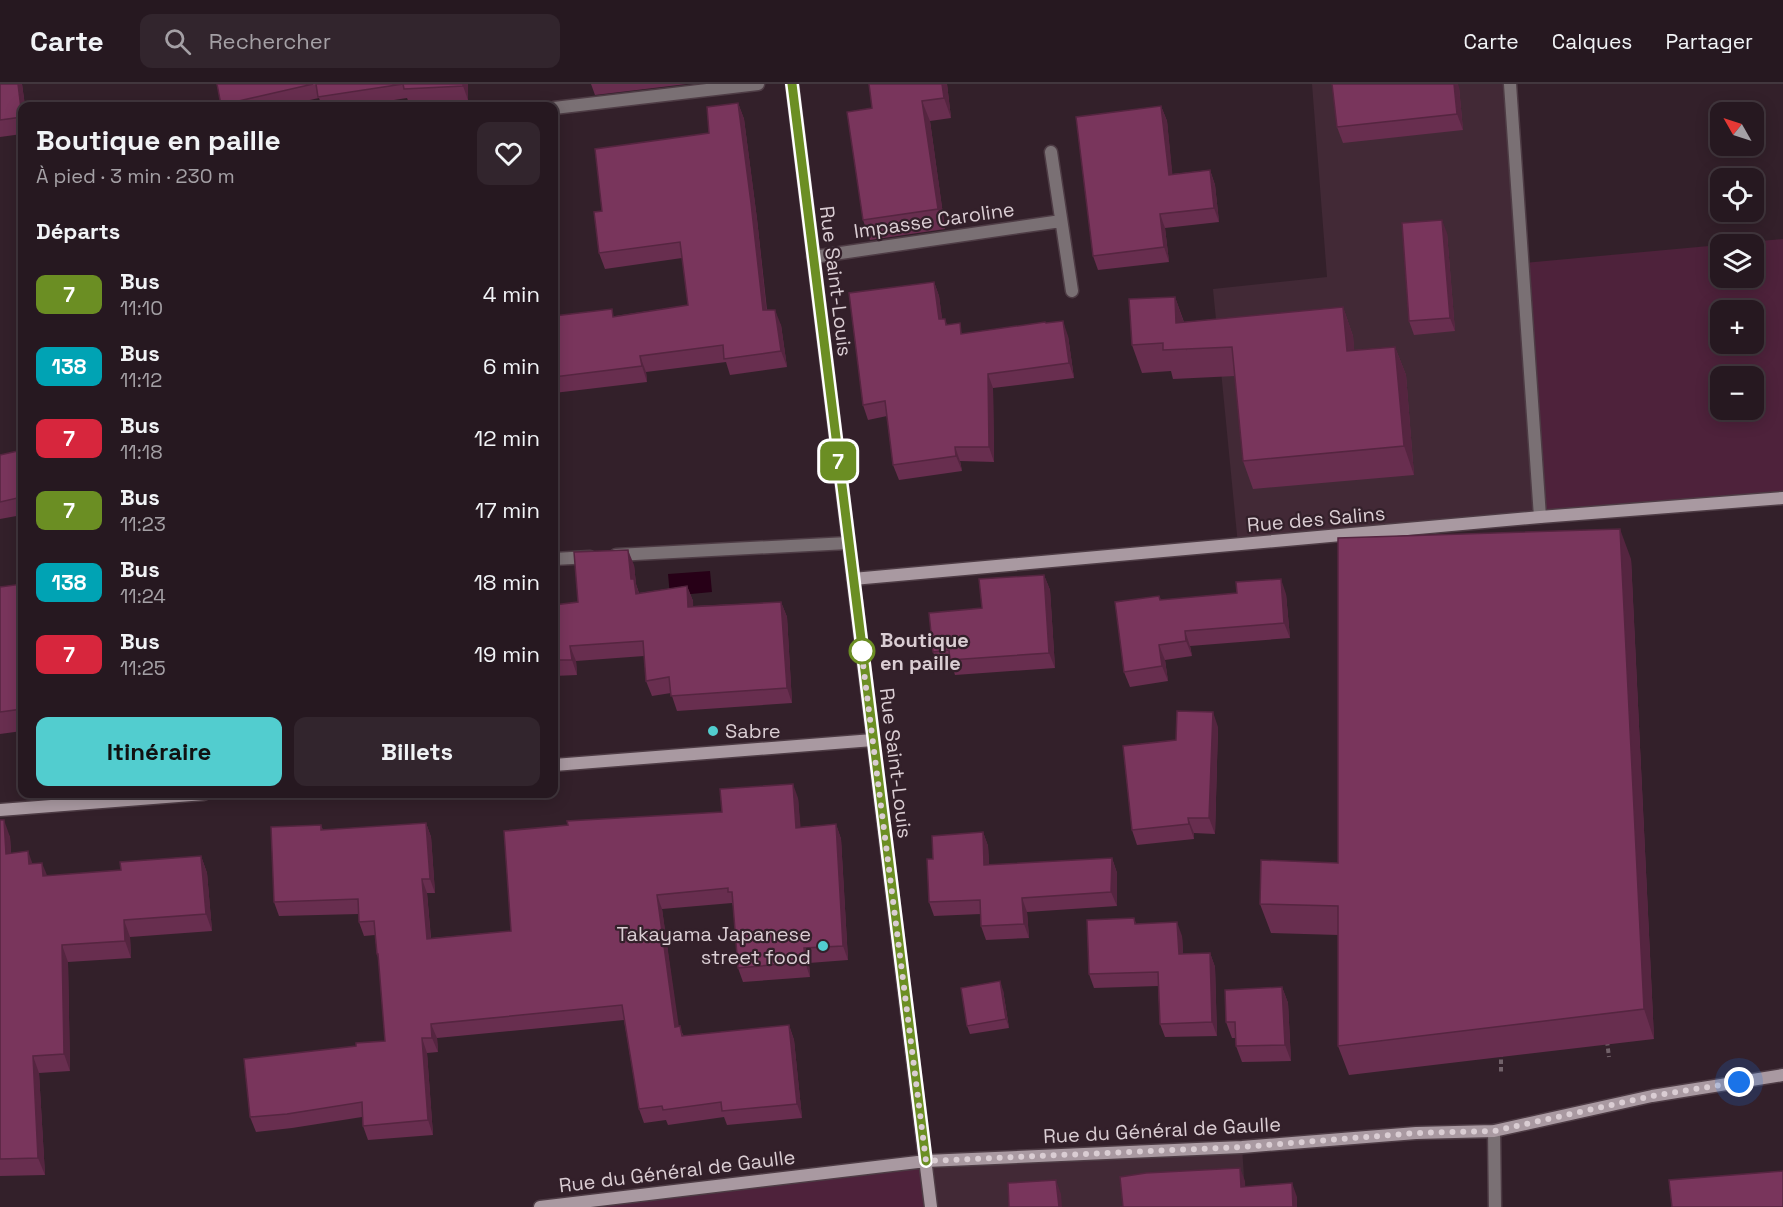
<!DOCTYPE html>
<html lang="fr">
<head>
<meta charset="utf-8">
<style>
  :root { --surface:#261820; --page:#32252d; --text:#f1f3f6; --muted:#a4a0a5; --line:#42373e; --accent:#52cdcf }
  body { margin:0; font-family:"Space Grotesk",sans-serif; background:var(--page); color:var(--text); height:100vh; display:flex; flex-direction:column; font-size:22px; white-space:nowrap }
  * { box-sizing:border-box; margin:0 }
  p { font-size:20px; color:var(--muted) }
  .icon { flex:none; width:33px; height:33px; fill:none; stroke:currentColor; stroke-width:2; stroke-linecap:round; stroke-linejoin:round }
  .map { position:relative; flex:1; overflow:hidden }
  .side { position:absolute; left:18px; top:18px; width:540px; height:696px; display:flex; flex-direction:column; background:var(--surface); border-radius:12px; box-shadow:0 3px 15px #0003,0 0 0 2px var(--line) }
  .side>* { flex:none }
  .badge { padding:0 12px; border-radius:9px; font-size:21px; line-height:39px }
  .needle { width:39px; rotate:309deg }
  .controls { position:absolute; left:1710px; top:18px; display:grid; gap:12px }
  .controls a { display:grid; place-items:center; width:54px; height:54px; border-radius:12px; background:var(--surface); box-shadow:0 3px 15px #0003,0 0 0 2px var(--line); font-size:30px }
  .you { position:absolute; width:30px; height:30px; margin:-15px; border:4px solid #fff; border-radius:50%; background:#1a73e8; box-shadow:0 0 0 9px #1a73e833 }
  .map>.badge { position:absolute; translate:-50% -50%; box-shadow:0 0 0 3px #fff }
  h2 { padding:0 18px; font-size:22px; line-height:54px }
  .round { display:grid; place-items:center; flex:none; width:63px; height:63px; border-radius:12px; background:var(--page) }
  .head { display:flex; align-items:center; justify-content:space-between; height:102px; padding:0 18px }
  h1 { font-size:28px; font-weight:800; line-height:45px }
  .button { display:flex; gap:12px; margin-top:auto; padding:12px 18px }
  .button a { flex:1; height:69px; border-radius:12px; background:var(--accent); color:#111; font-size:24px; font-weight:800; line-height:69px; text-align:center }
  .button a+a { background:var(--page); color:var(--text) }
  ul { padding:0; list-style:none }
  li { display:flex; align-items:center; gap:18px; height:72px; padding:0 18px }
  li div { flex:1 }
  li b { display:block; font-size:22px }
  li em { font-style:normal }
  li .badge { min-width:66px; font-weight:700; text-align:center }
  header { display:flex; align-items:center; gap:36px; box-sizing:border-box; height:84px; padding:0 30px; background:var(--surface); border-bottom:2px solid var(--line) }
  header strong { font-size:28px }
  nav { display:flex; gap:33px; margin-inline-start:auto; font-size:21px }
  .search { width:420px; height:54px; background:var(--page); display:flex; align-items:center; gap:15px; box-sizing:border-box; padding:0 21px; border-radius:12px; color:var(--muted); font-size:22px }
  .map>svg:first-child { display:block }
</style>
</head>
<body>
<header>
<strong>Carte</strong>
<div class="search"><svg class="icon" aria-label="search" viewBox="0 0 24 24"><circle cx="10" cy="10" r="6"/><path d="M15 15l6 6"/></svg>Rechercher</div>
<nav><a>Carte</a><a>Calques</a><a>Partager</a></nav>
</header>
<div class="map">
<svg width="1783" height="1123" viewBox="0 0 1783 1123">
  <rect width="100%" height="100%" fill="#33202a"/>
  <path fill="#422936" d="M1312,0H1510L1540,433L1238,461L1213,205L1327,193Z
    M1242,1063L1246,1123H931L926,1077Z"/>
  <path fill="#4e223b" fill-rule="evenodd" d="M1783,155V414L1540,433L1523,179L1720,161V194H1754V160H1727ZM1720,226H1754V260H1720ZM1720,292H1754V326H1720Z
    M926,1077L931,1123H540Z"/>
  <path fill="#270017" d="M710,487L712,508L670,512L668,490Z"/>
  <g fill="none" stroke-linecap="round" stroke-linejoin="round">
    <g stroke="#4e3c45" stroke-width="15">
      <path id="lane" d="M554,24L758,0
        M1051,68L1072,207
        M813,173L1061,137
        M616,471L848,459
        M554,475L590,473
        M1494,1047L1495,1123"/>
    </g>
    <g stroke="#4e3c45" stroke-width="15">
      <path id="street" d="M1510,0L1540,433"/>
    </g>
    <g stroke="#4e3c45" stroke-width="15">
      <path id="secondary" d="M792,0L931,1123
        M853,495L1540,433L1783,414
        M554,681L873,656
        M0,726L204,710
        M540,1123L926,1077L1242,1063L1416,1049L1494,1047L1652,1012L1783,991"/>
    </g>
    <path stroke="#72626a" stroke-width="4" stroke-dasharray="4.5 3" stroke-linecap="butt" d="M1607,957L1609,973
      M1501,968V988"/>
    <use href="#lane" stroke="#7a7074" stroke-width="12"/>
    <use href="#street" stroke="#7a7074" stroke-width="12"/>
    <use href="#secondary" stroke="#a999a1" stroke-width="12"/>
  </g>
  <path fill="#682e4f" d="M0,0H22L25,22H22V50L0,53Z
    M217,0H468V16L409,19L407,14L355,22H322L319,14L282,22H222Z
    M591,0H687L595,11Z
    M947,0L951,34L930,37L945,145L870,156L863,136L872,24Z
    M1459,3L1463,46L1343,59L1337,43Z
    M738,19L744,35L757,135L767,226L781,241L787,283L730,291L726,278L646,288L647,298L554,309V232H615L688,221L682,174L605,185L599,169L602,127L709,49Z
    M1161,22L1167,37L1172,90L1210,86L1215,101L1219,138L1165,144L1169,178L1098,186L1093,172Z
    M1447,149L1455,247L1414,251L1409,237Z
    M934,198L939,212L942,235H945L947,241L964,250L1046,239L1068,252L1074,294L993,304L994,378L960,377L962,387L899,396L893,381L887,332L868,336L863,321Z
    M1175,213L1184,238L1343,223L1353,252L1354,266L1395,263L1406,291L1414,391L1253,405L1243,377L1235,292L1173,295L1171,287L1142,289L1132,261Z
    M22,366V431L0,435V371Z
    M1631,475L1654,955L1349,991L1338,962V851L1271,849L1260,820L1338,779Z
    M634,481L636,500L639,509L687,502L693,517V522L781,518L787,533L792,619L677,627L671,609L652,612L646,597L644,572L576,577L577,591L554,592L555,603H554V521L578,518Z
    M1044,491L1050,506L1055,584L955,591L952,581L939,583L933,568L982,524Z
    M22,500V647L0,650V503Z
    M1286,510L1290,554L1190,562L1192,572L1165,576L1168,597L1130,603L1124,588L1159,512L1161,516Z
    M1218,643L1215,750L1194,749V755L1137,761L1132,746L1176,656Z
    M798,714L800,743L836,740L841,755L848,876L809,879L810,893L743,898L738,884L733,822L732,819L662,825L678,942L684,952L789,941L794,956L802,1034L727,1041L724,1033L668,1041L666,1036L644,1039L639,1025L624,936L437,954L438,968L427,969L433,1051L368,1056L363,1042L362,1033L292,1044L256,1048L250,1033L356,962L385,957L379,877L377,870L375,851L364,852L359,838V830L279,832L274,818L321,741L323,746L426,739L431,753L435,809H427L431,854L511,847L722,728Z
    M0,736L10,753L11,769L33,780L47,792L121,786L201,772L207,789L212,847L130,853L131,874L68,878L70,987L39,989L45,1091L0,1092Z
    M983,748L988,762L989,781L1112,774L1117,789V822L1027,828L1029,854L986,856L981,842V830L934,832L929,818L933,775Z
    M1134,834L1136,840L1182,852L1183,870L1210,869L1215,883L1217,952L1165,953L1160,940L1158,902L1094,904L1089,890Z
    M1282,903L1288,919L1291,977L1242,978L1236,962V954H1232L1226,938Z
    M1003,906L1009,944L970,950L967,942Z"/>
  <path fill="#552540" d="M18,0H22L25,22H22V33Z
    M463,0H468V16L463,2Z
    M942,0H947L951,34L944,14Z
    M1454,0H1458L1459,3L1463,46L1457,30Z
    M922,17L930,37L945,145L938,125Z
    M738,19L744,35L757,135L768,241L763,226Z
    M1161,22L1167,37L1174,105L1169,91Z
    M1210,86L1215,101L1219,138L1214,124Z
    M1160,130L1165,144L1169,178L1164,163Z
    M1442,136L1447,149L1455,247L1450,234Z
    M934,198L939,212L944,249L939,235Z
    M1175,213L1185,242L1187,267L1176,239Z
    M1343,223L1353,252L1357,295L1347,267Z
    M775,226L781,241L787,283L781,267Z
    M1063,237L1068,252L1074,294L1069,279Z
    M1395,263L1406,291L1414,391L1404,362Z
    M640,272L646,288L647,298L642,282Z
    M988,290L993,304L994,378L989,363Z
    M955,363L960,377L962,387L956,372Z
    M1620,445L1631,475L1654,955L1644,925Z
    M628,466L634,481L636,500L639,510H636L631,495Z
    M1044,491L1050,506L1055,584L1049,569Z
    M1281,495L1286,510L1290,554L1284,539Z
    M687,502L693,517L694,538L688,523Z
    M781,518L787,533L792,619L787,604Z
    M1185,547L1190,562L1192,572L1186,557Z
    M1159,561L1165,576L1168,597L1162,582Z
    M570,562L576,577L577,591L572,576Z
    M1213,628L1218,643L1215,750L1209,734Z
    M793,700L798,714L802,758L796,744Z
    M1188,734L1194,749V755L1189,740Z
    M4,736L10,753L12,786L6,770Z
    M426,739L431,753L435,809L430,795Z
    M836,740L841,755L848,876L843,862Z
    M983,748L988,762L990,795L984,781Z
    M28,767L34,784L29,780Z
    M201,772L207,789L212,847L206,830Z
    M1112,774L1117,789V822L1111,808Z
    M42,779L49,796L43,792Z
    M422,795L427,809L432,869L427,855Z
    M657,811L662,825L681,957L675,943Z
    M1022,814L1027,828L1029,854L1024,840Z
    M124,836L130,853L131,874L125,857Z
    M1177,838L1182,852L1184,884L1179,870Z
    M62,861L68,878L70,987L64,970Z
    M804,864L809,879L810,893L805,878Z
    M1210,869L1215,883L1217,952L1212,938Z
    M1000,897L1003,906L1009,944L1006,935Z
    M1282,903L1288,919L1291,977L1285,961Z
    M431,940L437,954L438,968L432,954Z
    M789,941L794,956L802,1034L797,1020Z
    M422,954L427,969L433,1051L428,1036Z
    M33,972L39,989L45,1091L38,1074Z
    M1240,1084L1245,1097L1246,1117L1241,1103Z
    M1056,1096L1061,1110L1062,1123H1059Z
    M1292,1099L1297,1113V1123H1293Z"/>
  <path fill="#79355c" stroke="#552540" stroke-width="1.5" d="M0,0H18L22,33L0,36Z
    M217,0H313L221,21Z
    M316,0H403L318,13Z
    M403,0H463V2L404,5Z
    M869,0H942L944,14L922,17L938,125L863,136L847,28L872,24Z
    M1332,0H1454L1457,30L1337,43Z
    M738,19L751,119L763,226H775L781,267L724,275L723,261L640,272L642,282L554,293V232L612,225L613,233L688,221L680,158L599,169L594,128L602,127L595,65L709,49L707,23Z
    M1161,22L1169,91L1210,86L1214,124L1160,130L1164,163L1093,172L1076,33Z
    M1442,136L1450,234L1409,237L1402,139Z
    M934,198L939,235H945L946,241L960,239L961,250L1045,238L1046,239L1063,237L1069,279L988,290L989,363H955L956,372L893,381L885,317L863,321L849,209Z
    M1175,213L1176,239L1343,223L1347,267L1395,263L1404,362L1243,377L1232,263L1163,266V259L1132,261L1129,215Z
    M22,366V413L0,418V371Z
    M1620,445L1644,925L1338,962V822L1260,820L1261,776L1338,779V454Z
    M628,466L631,495H634L636,510L687,502L688,523L781,518L787,604L671,612L669,593L646,597L643,557L570,562L572,576H554V521L578,518L574,468Z
    M1044,491L1049,569L950,576L949,566L933,568L929,529L982,524L979,495Z
    M1281,495L1284,539L1185,547L1186,557L1159,561L1162,582L1124,588L1115,518L1159,512L1160,516L1237,509L1236,498Z
    M22,500V625L0,628V503Z
    M1177,627L1213,628L1209,734H1188L1189,740L1132,746L1123,662L1176,656Z
    M793,700L796,744L836,740L843,862L804,864L805,878L738,884L732,808H728V804L657,811L675,943L680,942L682,952L789,941L797,1020L722,1027L721,1018L663,1026L662,1022L639,1025L622,921L431,940L432,954H422L428,1036L363,1042L362,1018L287,1030L250,1033L244,975L356,962V959L385,957L378,870H377L374,837L359,838L358,815L274,818L271,743L321,741V746L426,739L430,795H422L427,855L511,847L504,747L568,741L567,737L722,728L720,705Z
    M0,736H4L6,770L28,767L29,780L42,779L43,792L121,786L120,778L201,772L206,830L124,836L125,857L62,861L64,970L33,972L38,1074L0,1075Z
    M983,748L984,781L1112,774L1111,808L1022,814L1024,840L981,842L980,816L929,818L927,775H933L932,752Z
    M1134,834L1135,840L1177,838L1179,870L1210,869L1212,938L1160,940L1158,888L1089,890L1087,836Z
    M1000,897L1006,935L967,942L961,904Z
    M1282,903L1285,961L1236,962L1235,938H1226L1225,906Z
    M1240,1084L1241,1103L1292,1099L1293,1123H1120H1123L1120,1093L1146,1089Z
    M1783,1087V1123H1672L1669,1096Z
    M1056,1096L1059,1123H1009L1008,1099Z"/>
  <g fill="none" stroke-linecap="round" stroke-linejoin="round">
    <g stroke="#fff" stroke-width="14">
      <path id="line" d="M792,0L926,1077"/>
    </g>
    <use href="#line" stroke="#6b8e23" stroke-width="9"/>
    <path stroke="#dacdd3" stroke-width="6" stroke-dasharray="0 10.8" d="M862,567L861,564L926,1077L1242,1063L1416,1049L1494,1047L1652,1012L1739,998"/>
  </g>
  <circle fill="#fff" stroke="#6b8e23" stroke-width="3" cx="862" cy="567" r="12"/>
  <g fill="#52cdcf" stroke="#33202a" stroke-width="2">
    <circle cx="713" cy="647" r="6"/>
    <circle cx="823" cy="862" r="6"/>
  </g>
  <g text-anchor="middle" stroke-width="4.5" stroke-linejoin="round" paint-order="stroke">
    <g font-size="20" fill="#dacdd3" stroke="#33202a">
      <text transform="translate(934 136) rotate(-8)" y="7">Impasse Caroline</text>
      <text transform="translate(836 197) rotate(83)" y="7">Rue Saint-Louis</text>
      <text transform="translate(1316 435) rotate(-5)" y="7">Rue des Salins</text>
      <text transform="translate(896 679) rotate(83)" y="7">Rue Saint-Louis</text>
      <text transform="translate(1162 1046) rotate(-3)" y="7">Rue du Général de Gaulle</text>
      <text transform="translate(677 1087) rotate(-7)" y="7">Rue du Général de Gaulle</text>
    </g>
    <g font-size="20" font-weight="bold" fill="#dacdd3" stroke="#33202a" text-anchor="start">
      <text x="880" y="563">Boutique<tspan x="880" dy="23">en paille</tspan></text>
    </g>
    <g font-size="20" fill="#dacdd3" stroke="#33202a" text-anchor="start">
      <text x="725" y="654">Sabre</text>
      <text x="811" y="857" text-anchor="end">Takayama Japanese<tspan x="811" dy="23">street food</tspan></text>
    </g>
  </g>
</svg>
<div class="controls">
<a><svg class="needle" viewBox="-14 -14 28 28"><path d="M0-13l5 13h-10z" fill="#e53935"/><path d="M0 13l5-13h-10z" fill="#a4a0a5"/></svg></a>
<a><svg class="icon" aria-label="locate" viewBox="0 0 24 24"><circle cx="12" cy="12" r="6"/><path d="M12 2v4M12 18v4M2 12h4M18 12h4"/></svg></a>
<a><svg class="icon" aria-label="layers" viewBox="0 0 24 24"><path d="M12 4l9 5-9 5-9-5zM3 14l9 5 9-5"/></svg></a>
<a>+</a>
<a>−</a>
</div>
<div class="you" style="left:1739px;top:998px"></div>
<b class="badge" style="left:838px;top:377px;background:#6b8e23;color:#fff">7</b>
<section class="side">
<div class="head"><div><h1>Boutique en paille</h1><p>À pied · 3 min · 230 m</p></div><a class="round"><svg class="icon" aria-label="heart" viewBox="0 0 24 24"><path d="M12 20l-8-8c-3-5 5-10 8-4 3-6 11-1 8 4z"/></svg></a></div>
<h2>Départs</h2>
<ul>
<li><span class="badge" style="background:#6b8e23;color:#fff">7</span><div><b>Bus</b><p>11:10</p></div><em>4 min</em></li>
<li><span class="badge" style="background:#00a3b4;color:#fff">138</span><div><b>Bus</b><p>11:12</p></div><em>6 min</em></li>
<li><span class="badge" style="background:#d7263d;color:#fff">7</span><div><b>Bus</b><p>11:18</p></div><em>12 min</em></li>
<li><span class="badge" style="background:#6b8e23;color:#fff">7</span><div><b>Bus</b><p>11:23</p></div><em>17 min</em></li>
<li><span class="badge" style="background:#00a3b4;color:#fff">138</span><div><b>Bus</b><p>11:24</p></div><em>18 min</em></li>
<li><span class="badge" style="background:#d7263d;color:#fff">7</span><div><b>Bus</b><p>11:25</p></div><em>19 min</em></li>
</ul>
<div class="button"><a>Itinéraire</a><a>Billets</a></div>
</section>
</div>
</body>
</html>
